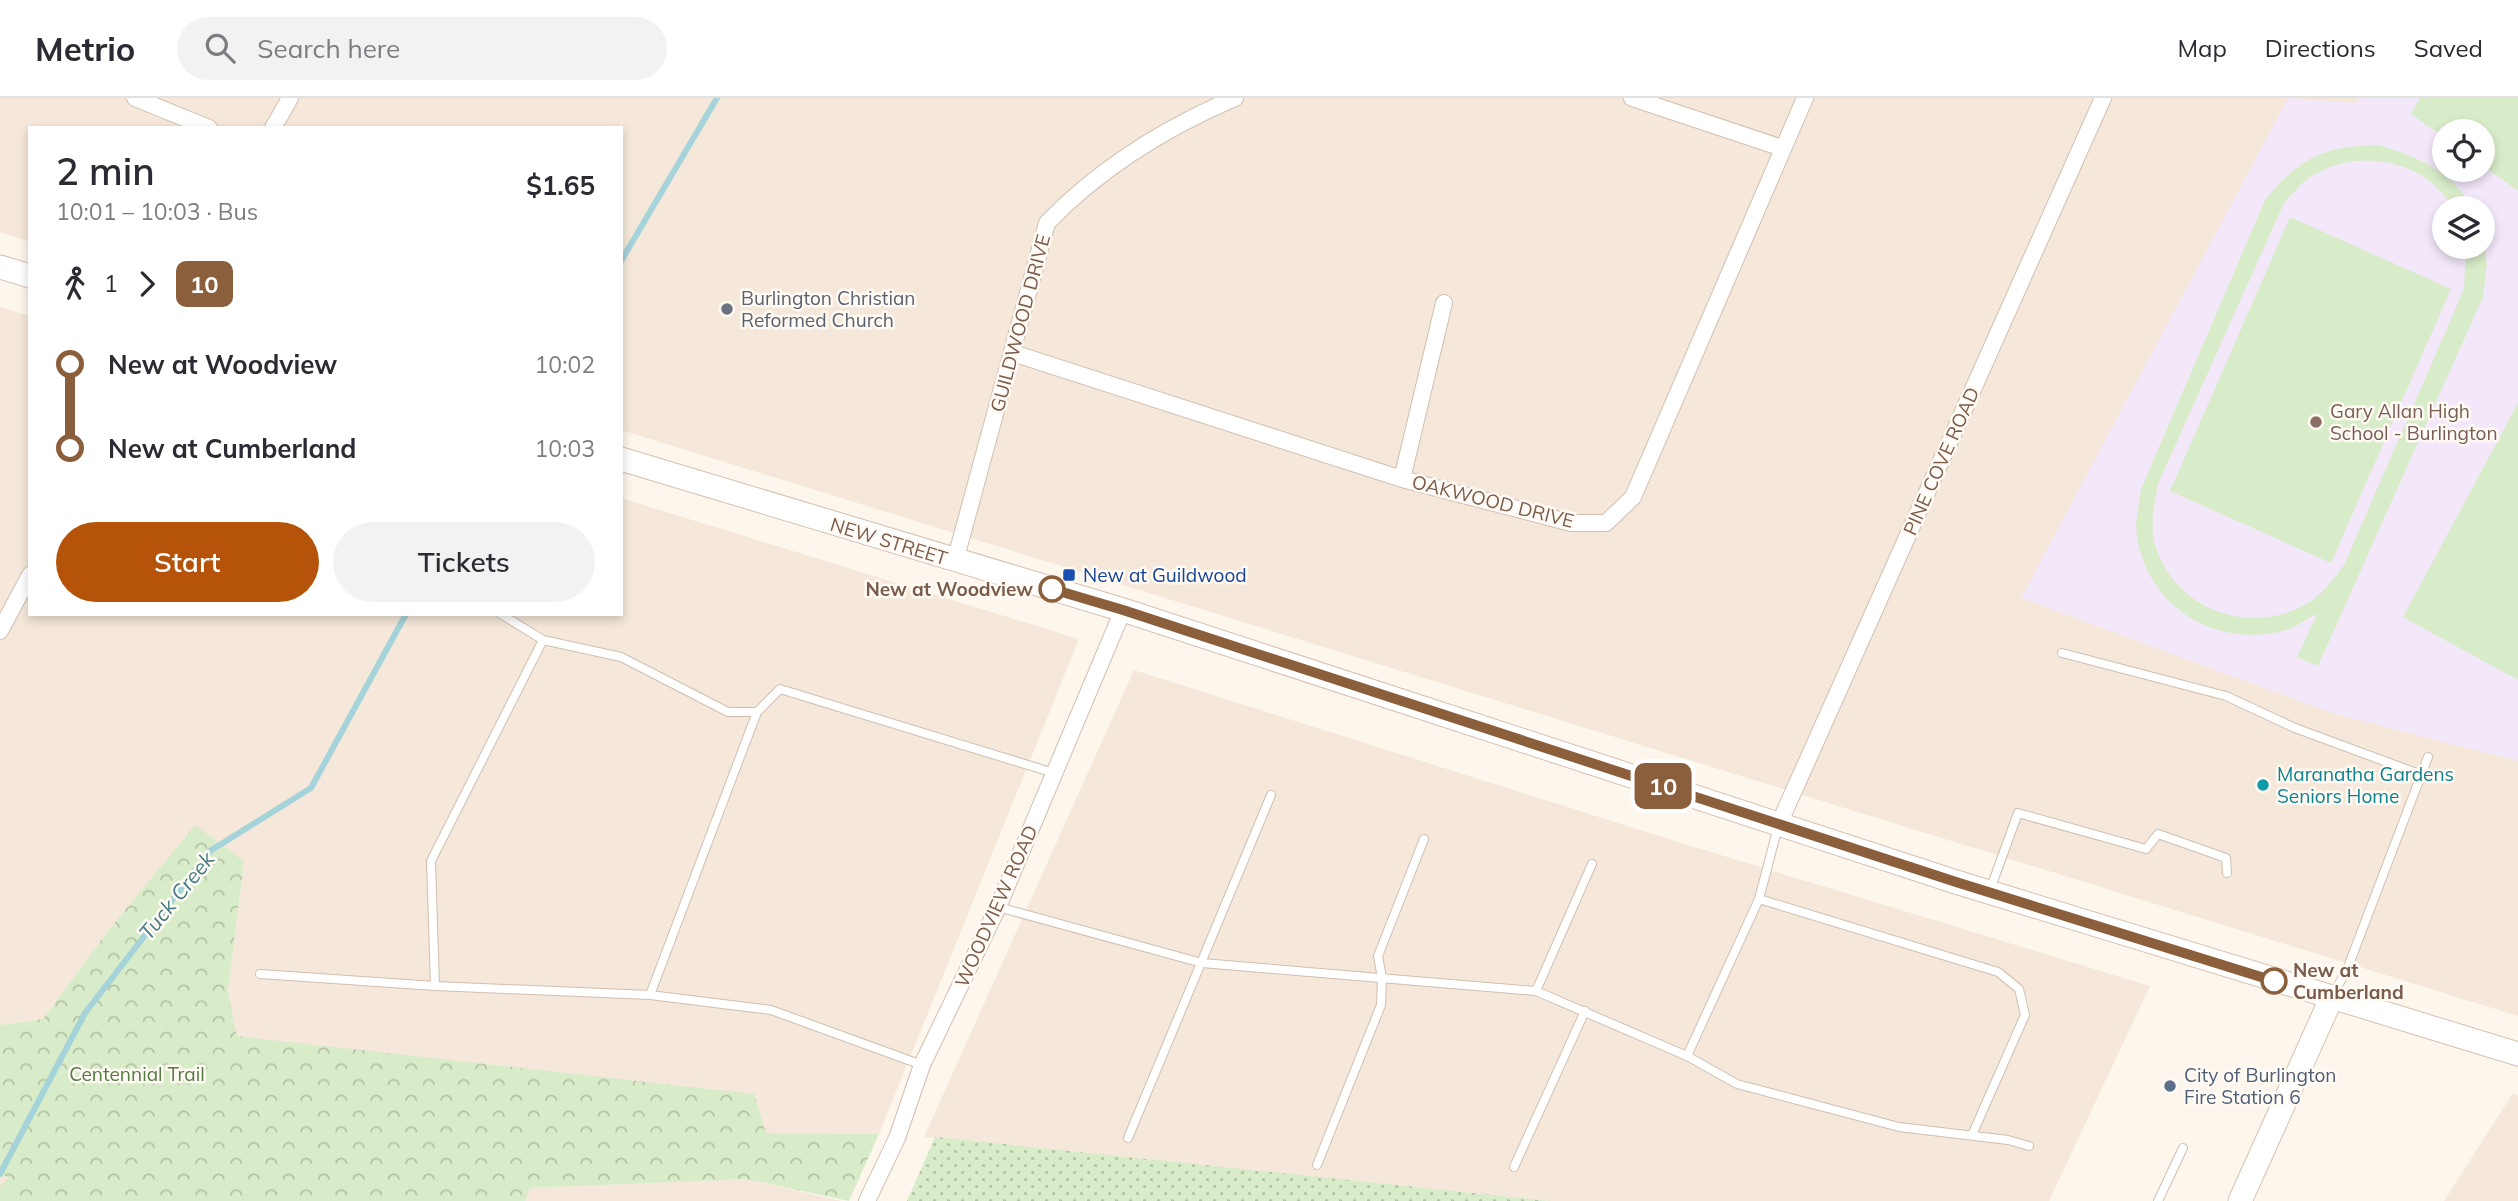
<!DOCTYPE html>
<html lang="en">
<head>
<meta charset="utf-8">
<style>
  :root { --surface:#fff; --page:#f2f2f3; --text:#2b2b33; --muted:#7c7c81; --line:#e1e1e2; --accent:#b45309 }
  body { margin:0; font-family:Mulish,sans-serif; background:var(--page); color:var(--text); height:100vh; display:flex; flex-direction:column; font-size:26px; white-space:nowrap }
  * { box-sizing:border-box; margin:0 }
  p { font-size:23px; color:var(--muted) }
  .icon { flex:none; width:38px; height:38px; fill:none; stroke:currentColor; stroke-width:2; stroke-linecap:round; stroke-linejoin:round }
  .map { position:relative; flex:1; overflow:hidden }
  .drawer { position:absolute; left:28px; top:28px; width:595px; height:490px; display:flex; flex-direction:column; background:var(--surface); border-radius:0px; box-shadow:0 4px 10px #0003 }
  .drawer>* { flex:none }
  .badge { padding:0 14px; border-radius:10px; font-size:24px; line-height:46px }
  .fabs { position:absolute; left:2432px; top:21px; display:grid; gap:14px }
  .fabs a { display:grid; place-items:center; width:63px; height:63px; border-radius:50%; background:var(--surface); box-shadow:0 4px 10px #0003; font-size:35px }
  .map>.badge { position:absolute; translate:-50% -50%; box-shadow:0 0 0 4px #fff }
  .legs { display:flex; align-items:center; gap:10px; height:77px; padding:0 28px; font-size:23px }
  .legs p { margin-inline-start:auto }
  .head { display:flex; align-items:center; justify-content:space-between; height:119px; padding:0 28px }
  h1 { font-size:38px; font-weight:600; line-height:52px }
  .cta { display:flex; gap:14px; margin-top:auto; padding:14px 28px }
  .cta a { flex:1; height:80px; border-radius:42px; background:var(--accent); color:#fff; font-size:28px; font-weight:600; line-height:80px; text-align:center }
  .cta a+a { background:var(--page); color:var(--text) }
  ul { padding:0 28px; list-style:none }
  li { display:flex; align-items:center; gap:24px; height:84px; font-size:26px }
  li i { display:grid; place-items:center; width:10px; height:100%; margin:0 9px; background:currentColor }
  li i::after { content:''; width:18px; height:18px; margin:-9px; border:5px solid; border-radius:50%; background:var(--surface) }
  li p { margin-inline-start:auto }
  li:first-child i { background:linear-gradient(#0000 50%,currentColor 0) }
  li:last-child i { background:linear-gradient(currentColor 50%,#0000 0) }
  header { display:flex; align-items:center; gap:42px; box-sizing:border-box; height:98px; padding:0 35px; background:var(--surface); border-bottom:2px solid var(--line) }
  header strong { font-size:33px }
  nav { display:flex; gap:38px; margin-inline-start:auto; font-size:24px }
  .search { width:490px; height:63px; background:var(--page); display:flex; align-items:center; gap:18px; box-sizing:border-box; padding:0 24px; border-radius:38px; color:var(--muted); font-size:26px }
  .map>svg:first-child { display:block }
</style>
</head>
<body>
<header>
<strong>Metrio</strong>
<div class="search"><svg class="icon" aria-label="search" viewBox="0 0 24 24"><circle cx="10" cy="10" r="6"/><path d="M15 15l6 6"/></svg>Search here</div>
<nav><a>Map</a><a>Directions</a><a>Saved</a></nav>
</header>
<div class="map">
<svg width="2518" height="1103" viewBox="0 0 2518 1103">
  <defs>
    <pattern id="grass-dots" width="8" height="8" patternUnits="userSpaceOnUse" patternTransform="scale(1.75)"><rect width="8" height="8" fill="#d8ecc9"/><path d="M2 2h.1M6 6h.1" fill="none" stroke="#b4c2a5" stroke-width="1.8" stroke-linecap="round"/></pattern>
    <pattern id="forest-crowns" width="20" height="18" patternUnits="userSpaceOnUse" patternTransform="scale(1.75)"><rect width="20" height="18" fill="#d8ecc9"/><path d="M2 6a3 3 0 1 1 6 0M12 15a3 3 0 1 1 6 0" fill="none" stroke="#b4c2a5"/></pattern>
  </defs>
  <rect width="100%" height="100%" fill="#fdf6ec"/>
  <path fill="#f5e8da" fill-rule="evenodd" d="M0,0H2518V918L621,332V30H30V144L0,134ZM2445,33H2483V72H2445ZM2445,110H2483V149H2445Z
    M0,209L30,218V516H621V400L1079,541L879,1036L766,1035L237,938L228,893L244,764L108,833L43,921L0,927Z
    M1134,572L1662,739L2150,888L2049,1103H1551L924,1039Z
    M2513,995L2518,997V1103H2444Z
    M0,1074L8,1080L529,1090L745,1081L842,1103H0Z"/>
  <path fill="#f3e8fa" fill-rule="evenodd" d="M2288,0L2356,5L2359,0H2518V663L2335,616L2021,500ZM2445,33H2483V72H2445ZM2445,110H2483V149H2445Z"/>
  <path fill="url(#grass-dots)" d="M935,1039L1551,1103H907Z"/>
  <path fill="url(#forest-crowns)" d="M195,727L244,763L228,893L237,938L754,996L766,1035L879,1036L849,1103L745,1081L530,1090L525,1103H0V1088L8,1080L0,1074V927L43,921L108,833Z"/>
  <path fill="#d8ecc9" d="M2420,0H2518V93L2483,68V33H2445V40L2411,16Z
    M2378,47C2416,58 2453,73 2472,110H2453C2424,59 2352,48 2306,82C2298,88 2291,98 2284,105L2158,386C2154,407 2149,429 2156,450C2177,514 2255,540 2311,503C2324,494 2335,479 2344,467L2464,191L2466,149H2483V140L2487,165L2483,199L2318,568L2297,559L2317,516C2306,521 2295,530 2283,533C2211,551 2141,504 2136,428C2136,416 2140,403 2141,391L2265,102C2299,60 2324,48 2378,47Z
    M2290,119L2451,191L2331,465L2170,393Z
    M2518,305V582L2403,519Z"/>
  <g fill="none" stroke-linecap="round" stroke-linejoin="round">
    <path stroke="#a5d3da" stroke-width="6" d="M621,163L717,0
      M0,1076L85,915L210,753L311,690L406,516"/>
    <g stroke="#d1beb0" stroke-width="10">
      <path id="lane" d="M501,516L543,542L621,559L728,614H757L780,591L1054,675
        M2062,555L2226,598L2295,630L2422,677
        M1990,792L2018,715L2146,751L2158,736L2226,760L2227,775
        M1759,801L1998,874L2019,891L2025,917L1972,1037
        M998,809L1202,865L1536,893L1687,958L1737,986L1899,1029L2008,1042L2029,1048
        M260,876L435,888L650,897L771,912L922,967
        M435,888L431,763L543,542
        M1536,893L1592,766
        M650,897L757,614
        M2333,897L2348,869L2428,659
        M1687,958L1759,801L1778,729
        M1128,1040L1271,697
        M1317,1067L1381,907L1382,880L1378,858L1424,741
        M1514,1069L1585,913
        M2158,1103L2183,1050"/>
    </g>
    <g stroke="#d1beb0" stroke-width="18">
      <path id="street" d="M135,0L209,30
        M1632,0L1782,50
        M273,30L290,0
        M1013,255L1402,381L1571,425H1606L1633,399L1805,0
        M1402,381L1444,205
        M955,463L1047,125C1100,70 1165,30 1235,0
        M0,533L30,477
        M1779,726L2103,0
        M867,1103L897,1040L922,967L998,809L1123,512"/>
    </g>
    <g stroke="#d6c0b0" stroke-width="25">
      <path id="secondary" d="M0,169L30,178
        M621,361L1123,512L1956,784L2518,956
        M2240,1103L2331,901"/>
    </g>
    <use href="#lane" stroke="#fff" stroke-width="8"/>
    <use href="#street" stroke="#fff" stroke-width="16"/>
    <use href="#secondary" stroke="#fff" stroke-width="23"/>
  </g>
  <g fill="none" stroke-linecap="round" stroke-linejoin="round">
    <g stroke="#fff" stroke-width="16">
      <path id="line-1" d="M1052,491L1123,512L1956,784L2274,883"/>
    </g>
    <use href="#line-1" stroke="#8b5e3c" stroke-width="10"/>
  </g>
  <circle fill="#6b7280" stroke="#fffaf3" stroke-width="2.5" cx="727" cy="211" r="7"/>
  <circle fill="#8d6e63" stroke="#fffaf3" stroke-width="2.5" cx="2316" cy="324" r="7"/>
  <rect fill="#1a4fb4" stroke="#fffaf3" stroke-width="2.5" x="1062" y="470" width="14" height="14" rx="3.5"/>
  <g fill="#fff" stroke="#8b5e3c" stroke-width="3.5">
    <circle cx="1052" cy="491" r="12"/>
    <circle cx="2274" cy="883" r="12"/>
  </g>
  <circle fill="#0f9aa8" stroke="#fffaf3" stroke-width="2.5" cx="2263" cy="687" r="7"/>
  <circle fill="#5c6f8a" stroke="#fffaf3" stroke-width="2.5" cx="2170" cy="988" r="7"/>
  <g text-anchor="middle" stroke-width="5" stroke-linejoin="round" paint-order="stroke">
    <g font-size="19" fill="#5b616d" stroke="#fffaf3" text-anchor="start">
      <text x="741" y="207">Burlington Christian<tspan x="741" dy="22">Reformed Church</tspan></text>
    </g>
    <g font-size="19" fill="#7a5c4d" stroke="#fffaf3">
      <text transform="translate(1020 225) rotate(-75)" y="7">GUILDWOOD DRIVE</text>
      <text transform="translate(1941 363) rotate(-66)" y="7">PINE COVE ROAD</text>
      <text transform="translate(1493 403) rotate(14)" y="7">OAKWOOD DRIVE</text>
      <text transform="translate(889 443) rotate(17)" y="7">NEW STREET</text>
      <text transform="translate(996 808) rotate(-66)" y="7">WOODVIEW ROAD</text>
    </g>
    <g font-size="19" fill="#785e54" stroke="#fffaf3" text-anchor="start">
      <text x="2330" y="320">Gary Allan High<tspan x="2330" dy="22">School - Burlington</tspan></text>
    </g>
    <g font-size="19" fill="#164399" stroke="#fffaf3" text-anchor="start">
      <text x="1083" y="484">New at Guildwood</text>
    </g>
    <g font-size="19" font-weight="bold" fill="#7a5c4d" stroke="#fffaf3" text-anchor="end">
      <text x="1033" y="498">New at Woodview</text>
      <text x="2293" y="879" text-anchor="start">New at<tspan x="2293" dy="22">Cumberland</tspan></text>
    </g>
    <g font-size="19" fill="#0d838f" stroke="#fffaf3" text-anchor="start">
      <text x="2277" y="683">Maranatha Gardens<tspan x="2277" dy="22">Seniors Home</tspan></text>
    </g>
    <g font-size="19" fill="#537a41" stroke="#fffaf3">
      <text x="137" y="983">Centennial Trail</text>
    </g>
    <g font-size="19" fill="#4e5e75" stroke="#fffaf3" text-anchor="start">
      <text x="2184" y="984">City of Burlington<tspan x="2184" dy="22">Fire Station 6</tspan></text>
    </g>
    <g font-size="21" font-style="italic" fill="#437c86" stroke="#fffaf3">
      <text transform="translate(177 798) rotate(-51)" y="7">Tuck Creek</text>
    </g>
  </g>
</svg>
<div class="fabs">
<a><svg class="icon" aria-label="locate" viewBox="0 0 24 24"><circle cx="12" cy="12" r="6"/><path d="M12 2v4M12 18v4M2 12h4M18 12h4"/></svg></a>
<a><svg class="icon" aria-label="layers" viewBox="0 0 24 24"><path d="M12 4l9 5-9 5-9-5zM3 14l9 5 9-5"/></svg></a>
</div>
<b class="badge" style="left:1663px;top:688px;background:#8b5e3c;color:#fff">10</b>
<section class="drawer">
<div class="head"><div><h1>2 min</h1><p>10:01 – 10:03 · Bus</p></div><b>$1.65</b></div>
<div class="legs"><svg class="icon" aria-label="walk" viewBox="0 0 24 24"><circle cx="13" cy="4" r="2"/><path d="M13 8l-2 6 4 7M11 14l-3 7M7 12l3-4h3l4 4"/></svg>1<svg class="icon" aria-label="forward" viewBox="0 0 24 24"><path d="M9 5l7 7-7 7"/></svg><b class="badge" style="background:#8b5e3c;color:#fff">10</b></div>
<ul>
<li><i style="color:#8b5e3c"></i><b>New at Woodview</b><p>10:02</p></li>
<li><i style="color:#8b5e3c"></i><b>New at Cumberland</b><p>10:03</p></li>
</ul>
<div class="cta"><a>Start</a><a>Tickets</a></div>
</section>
</div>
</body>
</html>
